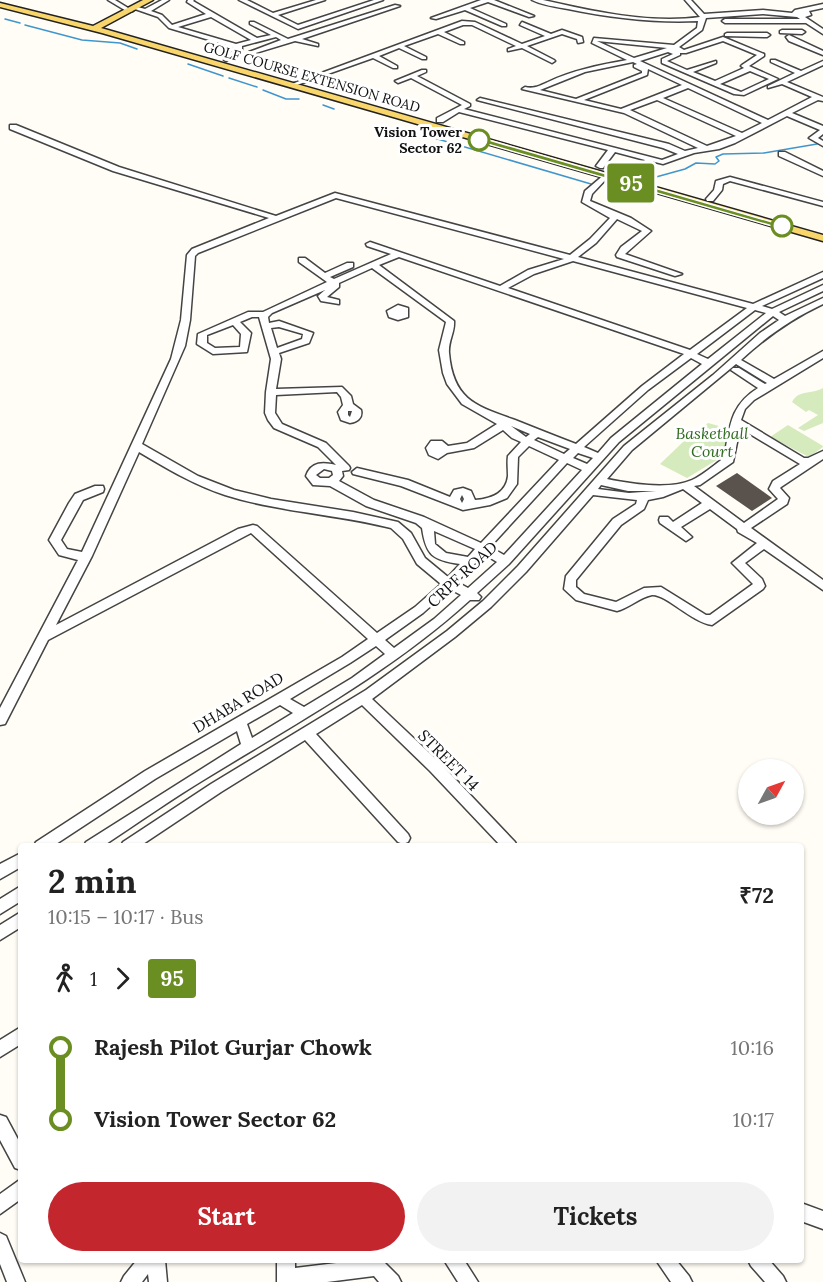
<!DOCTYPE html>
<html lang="en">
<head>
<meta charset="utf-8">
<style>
  :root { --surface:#fff; --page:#f2f2f2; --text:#222; --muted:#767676; --accent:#c4262e }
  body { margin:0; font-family:Lora,serif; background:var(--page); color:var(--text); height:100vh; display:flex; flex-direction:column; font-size:22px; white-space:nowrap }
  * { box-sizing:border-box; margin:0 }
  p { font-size:20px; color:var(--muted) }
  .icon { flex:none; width:33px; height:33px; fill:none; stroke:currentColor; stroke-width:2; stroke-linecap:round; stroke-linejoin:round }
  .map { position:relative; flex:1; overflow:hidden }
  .drawer { position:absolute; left:18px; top:843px; width:786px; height:420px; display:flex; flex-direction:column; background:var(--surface); border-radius:6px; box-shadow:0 2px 4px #0004 }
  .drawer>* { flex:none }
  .badge { padding:0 12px; border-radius:4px; font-size:21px; line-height:39px }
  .needle { width:39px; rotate:50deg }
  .controls { position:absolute; left:738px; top:759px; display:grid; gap:12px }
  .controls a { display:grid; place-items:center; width:66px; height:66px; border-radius:50%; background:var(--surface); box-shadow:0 2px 4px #0004; font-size:30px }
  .map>.badge { position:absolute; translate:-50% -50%; box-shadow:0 0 0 3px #fff }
  .legs { display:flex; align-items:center; gap:9px; height:66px; padding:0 30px; font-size:20px }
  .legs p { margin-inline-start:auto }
  .summary { display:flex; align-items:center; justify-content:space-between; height:102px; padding:0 30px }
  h1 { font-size:33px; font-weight:700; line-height:45px }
  .primary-button { display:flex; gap:12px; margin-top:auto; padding:12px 30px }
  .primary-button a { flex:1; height:69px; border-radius:36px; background:var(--accent); color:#fff; font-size:24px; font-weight:700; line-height:69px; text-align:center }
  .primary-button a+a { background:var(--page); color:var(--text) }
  ul { padding:0 30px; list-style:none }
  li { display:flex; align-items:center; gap:21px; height:72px; font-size:22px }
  li i { display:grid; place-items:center; width:9px; height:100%; margin:0 8px; background:currentColor }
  li i::after { content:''; width:15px; height:15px; margin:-8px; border:4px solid; border-radius:50%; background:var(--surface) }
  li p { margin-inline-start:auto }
  li:first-child i { background:linear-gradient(#0000 50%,currentColor 0) }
  li:last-child i { background:linear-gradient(currentColor 50%,#0000 0) }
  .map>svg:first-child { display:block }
</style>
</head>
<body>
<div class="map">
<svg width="823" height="1282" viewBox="0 0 823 1282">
  <rect width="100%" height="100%" fill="#fffdf5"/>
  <path fill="#d5ebbd" d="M823,388V423L804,431L798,428L818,415L809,410L806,412L792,402C799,389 811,395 823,388Z
    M708,423L730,429V452L687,478L660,464L683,442Z
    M788,425L823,446V447L809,457L770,437Z"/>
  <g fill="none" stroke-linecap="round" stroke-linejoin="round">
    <path stroke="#3f96cf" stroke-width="1.5" d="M5,19L20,23
      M25,25L82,40L120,43L137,49
      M188,64L223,76
      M229,78L257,87
      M263,90L286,99H299
      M323,105L334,109
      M424,135L591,184
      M646,185L656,177L685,169L696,163L715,164L719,161L716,157L723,154L764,153L817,144
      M607,189L632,197L642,188"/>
  </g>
  <path fill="#5a524d" d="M737,473L772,498L752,511L716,486Z"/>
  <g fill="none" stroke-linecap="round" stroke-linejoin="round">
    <g stroke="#444" stroke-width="3">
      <path id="minor" d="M108,0H115L133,11L128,12Z
        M162,0H169L151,11L162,15L172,25L206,14L187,2L188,0H194L193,1L257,38L271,35L250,24V22H254L288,39L395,5L400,6L302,39L318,44V46L295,41L252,54L249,52L281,40L276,37L242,46V51L226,61L224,60V58L236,48L169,28L158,17L135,9L138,7L145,9ZM211,17L251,40L236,44L178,27Z
        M239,0H247L273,13L316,0H325L278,15L298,25L374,0H383L298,29Z
        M481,0H494L534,16L529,17L488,2L470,8L506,24V26H502L465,10L436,19L431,18Z
        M532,0H543C592,11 649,24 700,17L685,0H691L704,14L763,10L792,13L795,10L823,4V8L809,11L811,15L805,17L823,29V34L806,23H725L722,21L725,19H800L797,17L763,14L706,18L702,30L679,47L684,50L723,37L764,54V56L749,66L778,79L744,95L734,94L662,63V59L673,54L668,52L640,61L768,120L812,97L782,84L768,88V86L795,73L771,62V60H775L801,71L823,61V65L787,82L823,97V101L818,100L792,113L823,126V134L818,138L823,141V146L809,138L820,130L787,116L735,143L719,149L694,153L663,164L651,161L640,179H637L633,177L645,160L615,152L603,168H600L596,166L608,150L459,112L443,122H437V118L462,105L411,78L398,83L395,81L422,70H426V72L417,76L470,104V106L464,109L662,160L678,154L663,148L477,100L480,98L669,144L685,151L698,148L624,113L522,89L525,87C534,89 539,86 548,82C573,70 600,65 627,60L592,43L594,38L674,45L697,28L698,21C654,23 611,18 568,9C556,7 542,5 532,0ZM597,41L667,48L634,58ZM723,41L757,55L742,65L741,66L744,68L715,81L693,72L716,63V61L687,70L667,61L680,55V53H686ZM633,62L637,64L634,65V67L642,71V73L576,99L540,90L585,72ZM648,69L682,85L621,109L584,100L647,75ZM750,71L769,79L741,92L720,84ZM688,88L762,123L742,133L663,98ZM657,100L736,136L707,146L630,110Z
        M462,21L475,22L522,44L545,36L520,25L522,22L551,34L562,30L582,37L583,42L578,43L577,39L562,34L527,46L554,60L555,61L552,63L522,48L508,51V49L516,46L472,25H463L444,32L464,42V44H460L438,34L404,46L426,57V59H422L399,48L379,56L397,66V68H393L373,58L294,86L289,85Z
        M782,30H802L805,32L802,34L780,33V31Z
        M727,33H767L770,35L767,37L725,36V34Z
        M789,35L823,51V55L789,41L786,37Z
        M10,125H16L119,167L276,216L335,193L570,255L590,239L610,218L582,202L585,191L605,174L609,176L592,194L590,201L631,218L651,231L625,254L682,274L675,276L617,257L616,255L621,247L642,231L617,219L596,243L578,257L753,304L823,272V278L762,306L772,309L823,285V291L779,312L785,316L823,298V304C791,319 767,336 741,360L774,379L823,351V358L754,400L745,409L741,420L804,458H808L823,451V459L781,487L780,488L789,498L787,504L751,528L823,580V590L764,549L745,563L762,579L765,586L763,589L712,625C691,622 666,594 652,595C640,597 629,608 617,611L576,600L564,589L566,576L613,519L636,504L637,500L593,495L526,572L491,607L455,637L372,699L440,763L515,842L517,846H501L430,771L362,705L316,734L408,834L410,838L408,842L403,844L398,842L305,740L221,792L140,846H121L123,842L211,784L366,690L447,631L483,601L518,566L624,446L713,375L760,333L779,320L773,316L619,442L509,564L477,593L481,597L479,600H470C392,671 300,721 210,776C173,798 138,823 103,846H84L86,842L241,744L237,731L155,779L53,846H34L36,842L145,771L342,657L368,639L251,533L48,640L5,724L0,725V708L78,560L59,555L49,540L69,503L75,494L95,486H103L104,489L103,492L83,500L61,540L67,549L82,552L171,359L181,320L187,255L192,249L269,218L113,171L10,129ZM336,198L564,259L528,270L500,286L370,242L366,244L367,246L391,254L334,279L330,277L353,267V263H347L325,273L305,258H299V262L327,282L263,312H248L198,334L197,344L213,354L247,352L251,333L240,322L252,317H259L271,359L266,392L265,413L268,420L274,428L318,447L336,465C324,462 311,461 306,476L313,485L330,486L366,506L416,523L422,528C426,555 432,560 460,564L448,577L425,558L411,533L398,522L353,512L271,499L234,490L198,476L142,444L185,346L190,320L195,256L198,253ZM399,257L684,354L642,386L576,444C555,436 535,428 515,420C476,406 453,400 449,353C448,341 455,332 454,321L379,265ZM573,261L747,308L690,350L508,288L534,274ZM372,268L446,322L439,350L443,373L447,384L462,404L497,424L467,443L448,446L442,441H431L426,448L429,455L438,459L447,453L474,448L503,430L512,438L521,442L508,456C507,463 508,469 508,476C506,494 490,499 475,500L471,491L463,488L454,490L450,497L408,480L357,468L352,472L353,474L401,486L463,510L490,505L507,498L517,484L518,457L529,446L559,460L481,543L424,517L374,500L339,481L343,476L342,471L349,470L350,468L349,466L326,443L282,424L275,413L276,395L337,392L341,397L343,405L338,412L341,420L350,423C357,422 363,418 361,410L353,404L351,396L342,387L276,389L281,359L279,353L309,343L313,333L279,321L269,323L268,317L272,313L325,290L318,296L321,301L339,304V300L327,297L339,287V283ZM755,310L766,313L708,359L697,354ZM233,325L241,334L240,347L215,348L207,343V335ZM279,327L303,334L302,339L277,348L271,328ZM691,358L702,364L611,438L598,453L584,447L648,390ZM736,364L767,383L765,384L739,368H733L731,370L758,388C729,406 730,428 724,458C714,465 703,475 692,480C669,490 631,484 607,479L632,450ZM348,411H352L350,417L348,415ZM511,426L530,434L526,437ZM740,428L800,464L773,481L769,489L778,499L744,523L694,486L700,485L733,462ZM538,437L570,449L564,454L534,440ZM139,452C166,468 194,485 225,495C278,512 336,514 391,528L403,539L417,564L441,584L415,607L377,633L257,526L253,525L238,529L56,625L92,556ZM578,453L593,458L587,464L573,458ZM567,463L582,470L504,555L490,547ZM324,469L332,471L333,475L329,478H320L316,475ZM601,485L628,491H656L629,493L598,489ZM683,489L702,503L673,522L668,517H660L659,520L660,523L686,541L692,537L681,527L710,509L737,529L738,532L757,543L732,563L753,584L710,615H706L661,587L644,588L616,602L584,594L576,587V580L621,525L644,509L648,500L663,497ZM462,495L464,499L462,503L460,499ZM434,531L475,549L468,557L446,553L435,544ZM484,554L497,562L468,588L457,582ZM450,589L461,595L434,619L394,648L385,640L423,613ZM376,646L385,654L352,678L304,707L290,699L350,663ZM280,705L293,713L252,738L247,724Z
        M779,152H785L823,171V176L779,156Z
        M730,177L823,202V206L730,181L723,184L722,190L713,201H707L706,199L714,190L716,181Z
        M398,305L408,308V317L398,320L389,317L387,311Z
        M21,853V867L0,879V864Z
        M21,886V901L0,914V899Z
        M21,912V927L0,940V925Z
        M21,1027V1044L0,1057V1040Z
        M0,1115L6,1117L21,1145V1170L15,1168L0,1140Z
        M21,1179V1199L0,1214V1194Z
        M801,1203L823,1211V1229L801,1221Z
        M0,1233L6,1236L25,1282H7L0,1264Z
        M137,1260H165L167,1282H149L148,1274L142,1282H121L124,1276Z
        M277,1260H295V1268L361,1260H382L398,1276L401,1282H379L374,1276L327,1282H277Z
        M444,1260H464L478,1282H458Z
        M656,1260H676L689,1276L692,1282H671Z
        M748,1260H769L783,1276L786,1282H765L751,1266Z"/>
    </g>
    <g stroke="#222" stroke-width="3">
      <path id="major" d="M143,0H153L101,28L823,235V241L102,33L0,7V3L93,26Z"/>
    </g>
    <use href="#minor" fill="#fff" fill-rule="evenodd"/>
    <use href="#major" fill="#f9d66b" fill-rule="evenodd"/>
  </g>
  <path fill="#6b8e23" stroke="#fff" stroke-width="1.5" d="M477,138H482L786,226L779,228L477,141Z"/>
  <g fill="#fff" stroke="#6b8e23" stroke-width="3">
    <circle cx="479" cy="140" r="10"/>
    <circle cx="782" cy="226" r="10"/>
  </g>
  <g text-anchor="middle" stroke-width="6" stroke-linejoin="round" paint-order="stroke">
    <g font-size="14" fill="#111" stroke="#fff">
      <text transform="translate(312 77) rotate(16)" y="5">GOLF COURSE EXTENSION ROAD</text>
    </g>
    <g font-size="14" font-weight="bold" fill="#111" stroke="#fff" text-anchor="end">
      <text x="462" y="137">Vision Tower<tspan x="462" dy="16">Sector 62</tspan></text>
    </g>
    <g font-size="16" font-style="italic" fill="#2f6b1f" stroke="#fff">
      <text x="712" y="439">Basketball<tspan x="712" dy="18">Court</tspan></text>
    </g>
    <g font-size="16" fill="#111" stroke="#fff">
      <text transform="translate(462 574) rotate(-43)" y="6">CRPF ROAD</text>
      <text transform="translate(238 702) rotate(-31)" y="6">DHABA ROAD</text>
      <text transform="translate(449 760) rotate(45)" y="6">STREET 14</text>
    </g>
  </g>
</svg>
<div class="controls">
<a><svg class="needle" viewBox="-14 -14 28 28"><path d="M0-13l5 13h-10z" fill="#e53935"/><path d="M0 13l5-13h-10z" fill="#767676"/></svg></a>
</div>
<b class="badge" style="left:631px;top:183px;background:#6b8e23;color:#fff">95</b>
<section class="drawer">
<div class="summary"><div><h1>2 min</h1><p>10:15 – 10:17 · Bus</p></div><b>₹72</b></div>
<div class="legs"><svg class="icon" aria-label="walk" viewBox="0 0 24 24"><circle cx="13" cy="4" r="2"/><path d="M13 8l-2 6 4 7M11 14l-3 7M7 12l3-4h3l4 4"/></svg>1<svg class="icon" aria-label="forward" viewBox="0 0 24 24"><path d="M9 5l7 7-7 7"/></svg><b class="badge" style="background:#6b8e23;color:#fff">95</b></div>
<ul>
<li><i style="color:#6b8e23"></i><b>Rajesh Pilot Gurjar Chowk</b><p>10:16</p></li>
<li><i style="color:#6b8e23"></i><b>Vision Tower Sector 62</b><p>10:17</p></li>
</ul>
<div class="primary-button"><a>Start</a><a>Tickets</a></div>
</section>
</div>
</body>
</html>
